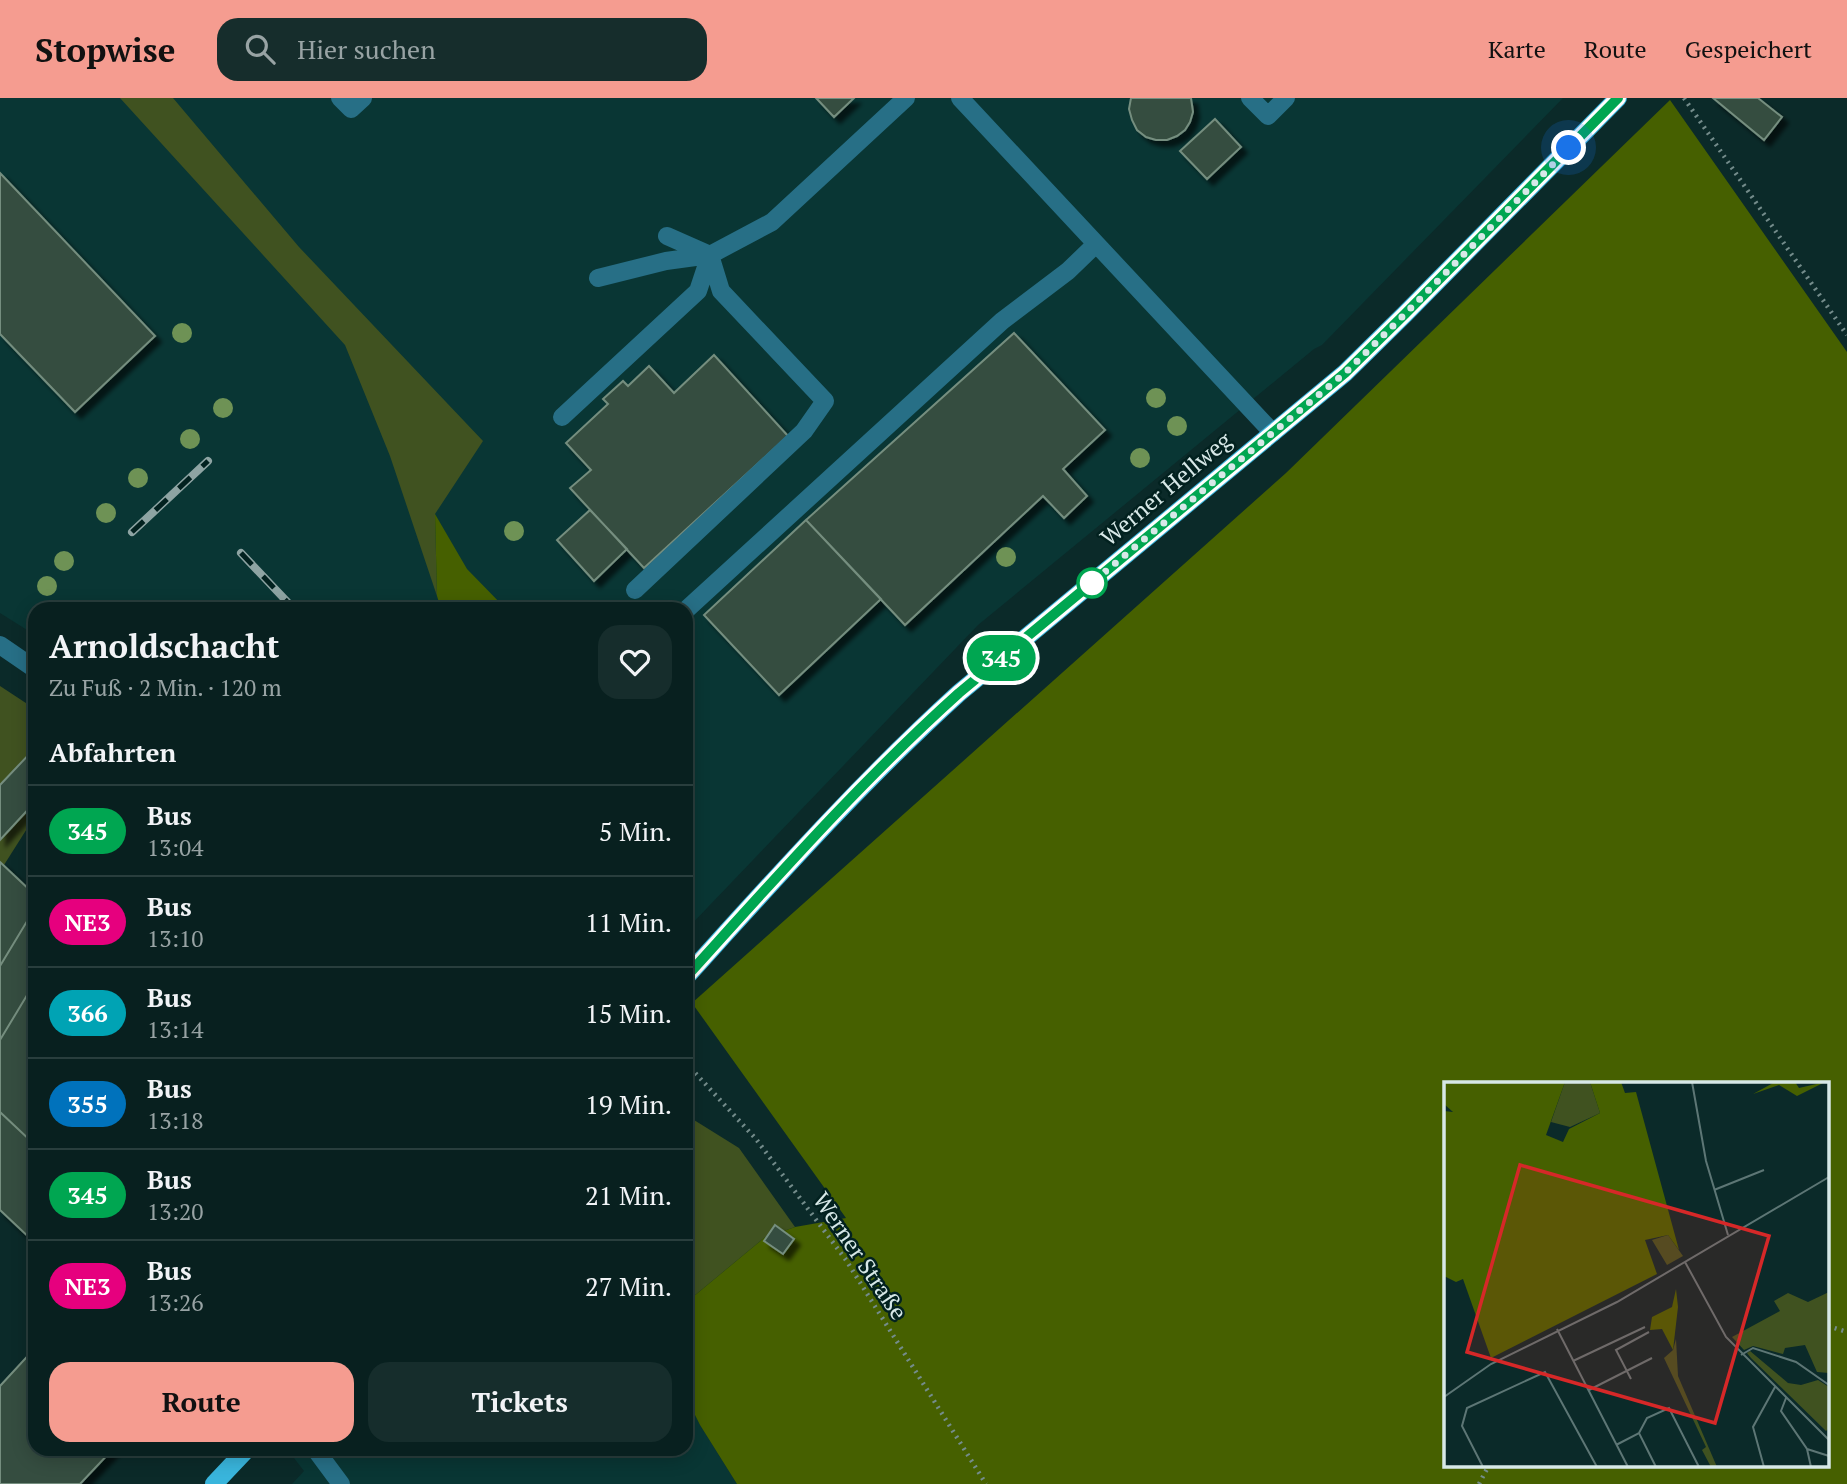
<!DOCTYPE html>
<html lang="de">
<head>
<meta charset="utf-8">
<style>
  :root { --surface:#08201f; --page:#162d2c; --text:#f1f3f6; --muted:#98a3a4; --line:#293e3d; --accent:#f59c90 }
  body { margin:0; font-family:"PT Serif",serif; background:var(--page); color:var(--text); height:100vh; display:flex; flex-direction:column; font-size:26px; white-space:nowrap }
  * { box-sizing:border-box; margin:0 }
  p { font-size:23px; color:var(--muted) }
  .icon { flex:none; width:38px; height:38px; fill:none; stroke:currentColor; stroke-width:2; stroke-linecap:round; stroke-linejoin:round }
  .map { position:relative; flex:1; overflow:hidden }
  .panel { position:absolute; left:28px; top:504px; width:665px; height:854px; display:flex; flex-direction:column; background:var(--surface); border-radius:21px; box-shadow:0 4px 18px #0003,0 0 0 2px var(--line) }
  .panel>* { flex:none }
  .badge { padding:0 14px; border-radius:23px; font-size:24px; line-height:46px }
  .you { position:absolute; width:35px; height:35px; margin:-18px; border:5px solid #fff; border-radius:50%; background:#1a73e8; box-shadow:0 0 0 10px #1a73e833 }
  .map>.badge { position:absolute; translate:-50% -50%; box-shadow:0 0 0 4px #fff }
  h2 { padding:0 21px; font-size:26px; line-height:63px }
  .round { display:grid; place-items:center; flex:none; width:74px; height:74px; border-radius:21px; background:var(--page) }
  .overview { display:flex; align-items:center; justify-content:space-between; height:119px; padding:0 21px }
  h1 { font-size:33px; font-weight:700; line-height:52px }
  .action { display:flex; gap:14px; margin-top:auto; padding:14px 21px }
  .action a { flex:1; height:80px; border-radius:21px; background:var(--accent); color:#111; font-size:28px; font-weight:700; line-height:80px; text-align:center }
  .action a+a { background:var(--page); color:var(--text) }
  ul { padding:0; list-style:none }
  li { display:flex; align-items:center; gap:21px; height:91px; padding:0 21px; border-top:2px solid var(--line) }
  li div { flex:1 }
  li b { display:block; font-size:26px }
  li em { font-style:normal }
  li .badge { min-width:77px; font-weight:700; text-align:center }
  header { display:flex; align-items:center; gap:42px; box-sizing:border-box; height:98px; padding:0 35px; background:var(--accent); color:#111 }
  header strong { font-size:33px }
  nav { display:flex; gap:38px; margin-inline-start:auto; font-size:24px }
  .search { width:490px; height:63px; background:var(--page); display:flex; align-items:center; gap:18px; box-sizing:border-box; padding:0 24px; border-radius:21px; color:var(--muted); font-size:26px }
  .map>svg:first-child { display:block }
</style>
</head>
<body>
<header>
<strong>Stopwise</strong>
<div class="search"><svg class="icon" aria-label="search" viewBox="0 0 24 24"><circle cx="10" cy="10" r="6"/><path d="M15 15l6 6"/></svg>Hier suchen</div>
<nav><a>Karte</a><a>Route</a><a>Gespeichert</a></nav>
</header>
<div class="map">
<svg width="1847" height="1386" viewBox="0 0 1847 1386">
  <defs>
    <filter id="shadow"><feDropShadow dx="6" dy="6" stdDeviation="2" flood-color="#0009"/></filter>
  </defs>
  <rect width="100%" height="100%" fill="#0b2a29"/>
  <path fill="#093634" d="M0,0H1563L1322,247L1314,251L978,527L686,832V511H35V537L0,515Z
    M686,1299L700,1327L737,1386H292L304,1373L294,1360L302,1351H686Z"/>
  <path fill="#405220" d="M120,0H173L299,149L483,343L435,416L437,498L390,358L345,247Z
    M0,588L35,611V649L0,687Z
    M35,704V718L4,767L0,764V742Z
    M686,1017L739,1050L795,1129L764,1140L694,1198L686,1191Z"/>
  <path fill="#466000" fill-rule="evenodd" d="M1670,2L1847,254V1386H737L700,1327L686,1299V1191L694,1198L764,1140L795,1129L846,1120L692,905L1286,375ZM1446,985H1828V1367H1446Z
    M435,416L467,471L506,511H441L437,498Z"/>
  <path fill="#364d3f" stroke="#758e7f" stroke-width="2" filter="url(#shadow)" d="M816,0H854L834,19Z
    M1131,0H1191L1193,14L1190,24L1185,32L1177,38L1167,42H1156L1146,39L1137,32L1132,22L1129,11Z
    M1713,0H1758L1782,19L1764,42Z
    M1215,21L1241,49L1207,81L1180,53Z
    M0,75L155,238L75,314L0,236Z
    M1014,235L1105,332L1063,371L1087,398L1064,420L1043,398L905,527L806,422Z
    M714,257L788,338L644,470L570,390L591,372L566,345L608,306L603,301L623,283L628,288L649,268L674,295Z
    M590,412L627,451L594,483L557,442Z
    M806,422L881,501L779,597L704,517Z
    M35,650V704L0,742V687Z
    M0,764L35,797V1047L0,1014Z
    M35,810V884L0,942V868Z
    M0,1014L35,1047V1145L0,1112Z
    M775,1127L794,1141L783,1156L764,1143Z
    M35,1250V1351H113L80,1386H0V1288Z"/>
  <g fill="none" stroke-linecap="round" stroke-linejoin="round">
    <path stroke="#748c8b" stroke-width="4.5" stroke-dasharray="2 5" stroke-linecap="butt" d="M1684,0L1847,237
      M686,965L756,1041L846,1162L986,1386
      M1828,1228L1847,1234
      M1479,1386L1489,1367"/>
    <path stroke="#276f86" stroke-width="18" d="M340,0L351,11L363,0
      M960,0L1273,335
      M1250,0L1268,18L1286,0
      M598,180L666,163L710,157
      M562,319L698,193L710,157L772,124L906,0
      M635,492L804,333L825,303L721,193L710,157L667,138
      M686,512L1002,223L1068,173L1096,146
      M0,547L35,571
      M315,1351L341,1386"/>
    <path stroke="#39b5dc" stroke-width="18" d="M686,879C774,782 862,683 959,595L1345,275L1405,216L1618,0
      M214,1386L247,1351"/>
    <g stroke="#8ea4a3" stroke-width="8">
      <path id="rail" d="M132,434L208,363
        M241,455L294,511"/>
    </g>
    <use href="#rail" stroke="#02211f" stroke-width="5" stroke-dasharray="16" stroke-linecap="butt"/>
  </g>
  <g fill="#6e9255">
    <circle cx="182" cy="235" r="10"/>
    <circle cx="1156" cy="300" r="10"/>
    <circle cx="223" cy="310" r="10"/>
    <circle cx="1177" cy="328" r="10"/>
    <circle cx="190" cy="341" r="10"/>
    <circle cx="1140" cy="360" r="10"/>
    <circle cx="138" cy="380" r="10"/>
    <circle cx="106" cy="415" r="10"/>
    <circle cx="514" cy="433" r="10"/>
    <circle cx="1006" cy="459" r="10"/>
    <circle cx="64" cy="463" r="10"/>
    <circle cx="47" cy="488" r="10"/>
  </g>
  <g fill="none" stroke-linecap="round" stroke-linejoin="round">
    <g stroke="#fff" stroke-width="16">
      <path id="line" d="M686,879C774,782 861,683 959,595L1345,275L1405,216L1618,0"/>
    </g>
    <use href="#line" stroke="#00a651" stroke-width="10"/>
    <path stroke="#d7e8e7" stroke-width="7" stroke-dasharray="0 12.6" d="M1092,485L1089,487L1345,275L1405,216L1569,50"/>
  </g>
  <circle fill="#fff" stroke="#00a651" stroke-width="3.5" cx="1092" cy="485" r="14"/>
  <g text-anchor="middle" stroke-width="5" stroke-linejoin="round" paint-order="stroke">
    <g font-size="23" fill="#d7e8e7" stroke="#02211f">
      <text transform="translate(1166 391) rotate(-40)" y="8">Werner Hellweg</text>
      <text transform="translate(860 1158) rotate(56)" y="8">Werner Straße</text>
    </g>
  </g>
  <g transform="translate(1444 984)">
    <rect width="385" height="385" fill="#0b2a29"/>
    <path d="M121,0H146L156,31L126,45L107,40ZM224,153L239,174L223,183L208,158ZM385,210V291L373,290L361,263L341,266L339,272L309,264L300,268L288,255L336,229L330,219L344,211L364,220ZM232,257L234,294L273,385H267L258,368L262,365L220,276L229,268ZM306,269L344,301L357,303L374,298L385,305V346L382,349L307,276L303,271Z" fill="#405220"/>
    <path d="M0,0H121L102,53L119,60L125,47L156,31L146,0H177L181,11L192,10L235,168L224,153L201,158L213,192L47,276L19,197L12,200L0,194V29L9,30L0,22ZM331,0H351L355,6L381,0L353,14L335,3L309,12ZM232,207L234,225L229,268L218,247L206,248L208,235L228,225Z" fill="#466000"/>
    <path fill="none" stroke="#5d7675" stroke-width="2" d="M248,0L262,79L284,153M270,108L320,88M241,180L282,255L385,358M113,247L184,385M297,273L309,266L352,280L385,303M129,279L201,245M187,297L172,268L205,250M145,308L208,276M0,315L47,282L173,220L385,95M342,316L337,329L363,367L367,385M195,351L203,336L225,326L255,385M172,363L195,351L212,385M363,367L385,374M39,385L18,344L23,326L101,290L153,385M320,385L309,345L331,305"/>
    <path fill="#d62828" fill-opacity="0.15" stroke="#d62828" stroke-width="3.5" d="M76,83L325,154L271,341L23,270Z"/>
    <rect width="385" height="385" fill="none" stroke="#d7e8e7" stroke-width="3.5"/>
  </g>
</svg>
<div class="you" style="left:1569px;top:50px"></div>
<b class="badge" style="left:1001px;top:560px;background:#00a651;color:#fff">345</b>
<section class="panel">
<div class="overview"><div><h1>Arnoldschacht</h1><p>Zu Fuß · 2 Min. · 120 m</p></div><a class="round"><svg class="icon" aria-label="heart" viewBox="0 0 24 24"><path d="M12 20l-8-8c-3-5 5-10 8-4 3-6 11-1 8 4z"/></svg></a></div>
<h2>Abfahrten</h2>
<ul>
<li><span class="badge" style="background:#00a651;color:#fff">345</span><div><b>Bus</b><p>13:04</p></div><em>5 Min.</em></li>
<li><span class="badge" style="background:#e6007e;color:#fff">NE3</span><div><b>Bus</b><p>13:10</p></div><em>11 Min.</em></li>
<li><span class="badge" style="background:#00a3b4;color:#fff">366</span><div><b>Bus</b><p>13:14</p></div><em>15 Min.</em></li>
<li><span class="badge" style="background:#0072bc;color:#fff">355</span><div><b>Bus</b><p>13:18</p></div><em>19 Min.</em></li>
<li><span class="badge" style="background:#00a651;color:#fff">345</span><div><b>Bus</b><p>13:20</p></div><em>21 Min.</em></li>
<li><span class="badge" style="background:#e6007e;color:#fff">NE3</span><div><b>Bus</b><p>13:26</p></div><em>27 Min.</em></li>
</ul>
<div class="action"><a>Route</a><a>Tickets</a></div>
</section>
</div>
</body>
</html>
